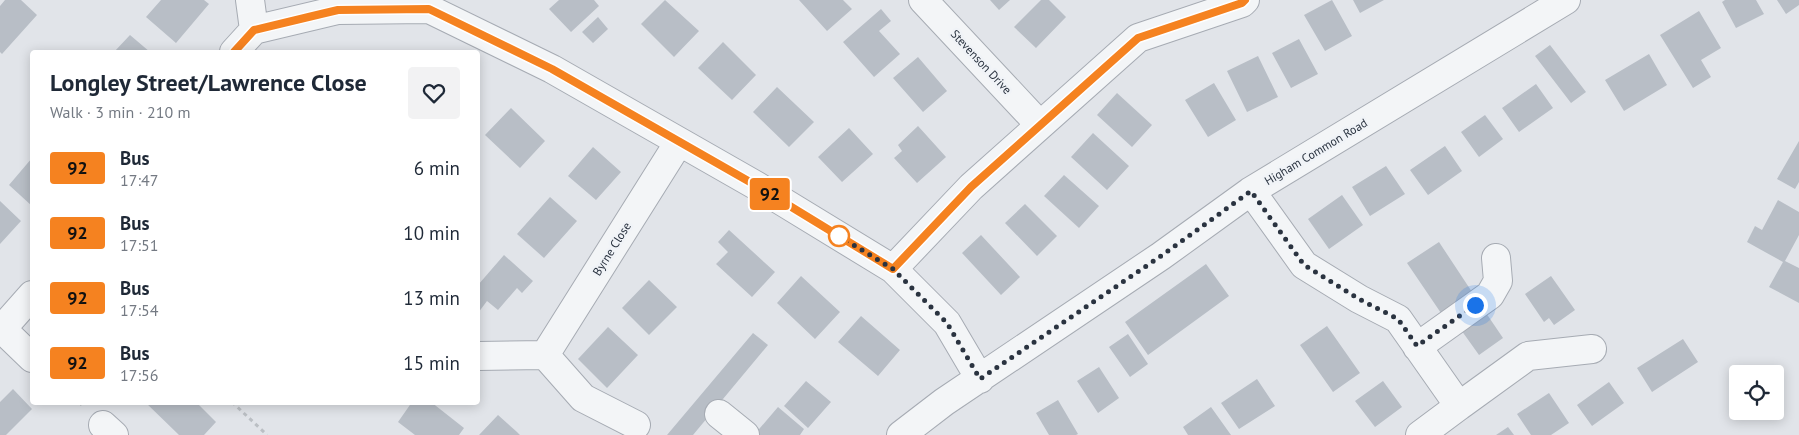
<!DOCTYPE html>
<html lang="en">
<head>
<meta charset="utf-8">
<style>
  :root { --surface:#fff; --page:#f2f2f3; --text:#1f2937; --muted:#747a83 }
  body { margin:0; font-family:"PT Sans",sans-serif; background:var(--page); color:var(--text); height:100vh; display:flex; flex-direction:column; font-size:19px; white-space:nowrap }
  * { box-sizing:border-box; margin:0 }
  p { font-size:16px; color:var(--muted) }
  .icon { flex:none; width:28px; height:28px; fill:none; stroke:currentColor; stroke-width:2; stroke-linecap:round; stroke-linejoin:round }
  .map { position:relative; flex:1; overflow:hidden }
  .side { position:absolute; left:30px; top:50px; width:450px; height:355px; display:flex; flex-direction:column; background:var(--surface); border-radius:5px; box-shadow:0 2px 12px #0003 }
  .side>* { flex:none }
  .badge { padding:0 10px; border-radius:4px; font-size:18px; line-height:32px }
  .tools { position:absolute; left:1729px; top:365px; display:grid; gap:10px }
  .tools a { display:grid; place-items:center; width:55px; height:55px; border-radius:5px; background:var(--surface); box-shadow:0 2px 12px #0003; font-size:25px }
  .you { position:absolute; width:25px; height:25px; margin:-12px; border:4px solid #fff; border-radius:50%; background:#1a73e8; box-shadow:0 0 0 8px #1a73e833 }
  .map>.badge { position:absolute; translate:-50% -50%; box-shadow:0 0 0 2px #fff }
  .round { display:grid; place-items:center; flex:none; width:52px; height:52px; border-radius:5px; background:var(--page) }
  .head { display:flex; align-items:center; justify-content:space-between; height:85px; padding:0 20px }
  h1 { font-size:24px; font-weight:600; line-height:38px }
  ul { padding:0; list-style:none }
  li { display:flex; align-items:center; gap:15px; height:65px; padding:0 20px }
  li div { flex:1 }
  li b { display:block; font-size:19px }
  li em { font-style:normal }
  li .badge { min-width:55px; font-weight:700; text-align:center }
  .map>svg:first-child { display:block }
</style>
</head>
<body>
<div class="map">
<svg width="1799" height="435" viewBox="0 0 1799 435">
  <rect width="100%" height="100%" fill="#e1e4e9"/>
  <path fill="#b8bec6" d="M5,0H21L37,15L2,54L0,52V6Z
    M161,0H204L209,4L176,43L146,17Z
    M559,0H594L599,6L571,32L549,9Z
    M665,0L699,31L674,57L641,24Z
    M799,0H843L852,9L827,31Z
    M990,0H1010L999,10Z
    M1041,0H1049L1066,17L1036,48L1014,27Z
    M1332,0L1352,36L1325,51L1304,15Z
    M1353,0H1384L1360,13Z
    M1725,0H1756L1764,14L1736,28L1722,2Z
    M1777,0H1799V5L1786,14Z
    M881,9L891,21L879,31L900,54L874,77L843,42Z
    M1699,11L1721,48L1701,60L1711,77L1693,88L1660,35Z
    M598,17L608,29L593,43L582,32Z
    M130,35L150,52H114Z
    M1299,39L1318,74L1291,88L1272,53Z
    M723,42L756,75L732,100L698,68Z
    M1550,45L1586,92L1571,103L1535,56Z
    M1649,54L1667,85L1624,111L1605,80Z
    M1258,56L1278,97L1247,112L1227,71Z
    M918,57L947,91L923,112L893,78Z
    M1214,83L1236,120L1208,137L1185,100Z
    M1536,84L1553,108L1519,132L1502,108Z
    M777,87L814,122L789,147L753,112Z
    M1117,93L1152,125L1132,147L1097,115Z
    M511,108L545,141L520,168L485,135Z
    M1485,115L1503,139L1479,157L1461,132Z
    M918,126L946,157L917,183L894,158L902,151L898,145Z
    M849,128L873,154L842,182L818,157Z
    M1093,133L1129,166L1107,190L1071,157Z
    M1799,141V182L1795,189L1777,179Z
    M1445,146L1462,171L1428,195L1410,170Z
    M593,147L621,172L596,200L568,176Z
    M32,158V206L9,185Z
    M1386,166L1405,194L1370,216L1352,187Z
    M1064,175L1099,206L1079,228L1044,196Z
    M1342,195L1363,225L1329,249L1308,219Z
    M550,197L577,221L544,258L517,234Z
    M1778,200L1799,212V235L1785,261L1799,268V303L1769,287L1783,262L1747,242L1755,226L1762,230Z
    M0,201L21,221L0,244Z
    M1025,204L1057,236L1037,256L1005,223Z
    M729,230L775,272L752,297L716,264L728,252L718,242Z
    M981,235L1020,277L1001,295L962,253Z
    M1439,242L1474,295L1443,316L1407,263Z
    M504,255L533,281L522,293L517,288L498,310L487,301L478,313V285Z
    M1206,264L1229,296L1148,355L1125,322Z
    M801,276L840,312L815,339L777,303Z
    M1551,276L1575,310L1554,325L1549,318L1544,322L1525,294Z
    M649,280L677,307L649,335L622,308Z
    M1484,310L1503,338L1479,355L1459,327Z
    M861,316L900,350L878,376L838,342Z
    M1327,326L1360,373L1333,392L1300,345Z
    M608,327L638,355L607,388L578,359Z
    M753,333L768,345L693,435H667Z
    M1128,334L1148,364L1130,377L1109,347Z
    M1683,339L1698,362L1652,392L1637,368Z
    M1099,367L1119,398L1098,413L1077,381Z
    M1257,379L1275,406L1239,429L1221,403Z
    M806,381L831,402L808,428L784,406Z
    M1383,381L1402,407L1375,427L1355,401Z
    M1609,382L1624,403L1592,426L1577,405Z
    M13,389L32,409L6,435H0V402Z
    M1549,393L1569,423L1551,435H1531L1517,414Z
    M1058,400L1078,434L1076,435H1049L1036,413Z
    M145,402H196L216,422L204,435H179Z
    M412,402H431L464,428L459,435H415L398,422Z
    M778,407L804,429L800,435H754Z
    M1211,407L1231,435H1188L1183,427Z
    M498,415L517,432L520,435H479Z
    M1508,427L1514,435H1496Z"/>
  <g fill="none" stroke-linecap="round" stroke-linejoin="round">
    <g stroke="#a6abb3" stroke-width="30">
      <path id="minor" d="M250,0L254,30
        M923,0L1040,125
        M234,52L254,30L338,10L429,9L552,69L757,186L893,269L947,323L980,379
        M1251,191L1304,265L1359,299L1398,319L1459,406L1420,435
        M893,269L971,187L1138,38L1242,3L1245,0
        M2,329L32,358
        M0,331L32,295
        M1417,347L1490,295L1498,281L1496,258
        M545,355L679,142
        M478,356L545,355L583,398L636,425
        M1459,406L1528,356L1592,349
        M719,414L745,435
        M103,425L114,435
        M901,435L944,402L1161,256L1251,191L1566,0"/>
    </g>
    <path stroke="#bbbfc4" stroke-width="3" stroke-dasharray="4 4" stroke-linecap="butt" d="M79,402L84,407
      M232,402L267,435"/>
    <use href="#minor" stroke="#f3f5f7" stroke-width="28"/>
  </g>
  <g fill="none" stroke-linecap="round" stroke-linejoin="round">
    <g stroke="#fff" stroke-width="11">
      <path id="line" d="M234,52L254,30L321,14L338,10L429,9L552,69L757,186L893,269L971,187L1138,38L1242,3L1245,0"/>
    </g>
    <use href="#line" stroke="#f58220" stroke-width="8"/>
    <path stroke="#2a3340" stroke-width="5" stroke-dasharray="0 9" d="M839,236L893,269L947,323L980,379L1161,256L1251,191L1304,265L1359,299L1398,319L1417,346L1475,305"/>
  </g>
  <circle fill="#fff" stroke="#f58220" stroke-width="2.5" cx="839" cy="236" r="10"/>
  <g text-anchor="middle" stroke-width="5" stroke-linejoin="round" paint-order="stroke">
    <g font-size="12" fill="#2a3340" stroke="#f0f3f7">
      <text transform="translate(981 62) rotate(47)" y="4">Stevenson Drive</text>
      <text transform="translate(1316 152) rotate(-31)" y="4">Higham Common Road</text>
      <text transform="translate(612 249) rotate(-58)" y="4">Byrne Close</text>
    </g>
  </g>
</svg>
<div class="tools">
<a><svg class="icon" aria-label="locate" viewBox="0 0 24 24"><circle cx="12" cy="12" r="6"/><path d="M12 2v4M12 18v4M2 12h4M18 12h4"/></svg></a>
</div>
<div class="you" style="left:1475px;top:305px"></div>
<b class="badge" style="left:770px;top:194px;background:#f58220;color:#111">92</b>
<section class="side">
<div class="head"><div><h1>Longley Street/Lawrence Close</h1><p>Walk · 3 min · 210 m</p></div><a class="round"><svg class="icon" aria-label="heart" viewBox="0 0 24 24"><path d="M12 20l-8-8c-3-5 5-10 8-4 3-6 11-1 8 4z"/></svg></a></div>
<ul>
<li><span class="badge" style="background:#f58220;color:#111">92</span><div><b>Bus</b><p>17:47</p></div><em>6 min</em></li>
<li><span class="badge" style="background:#f58220;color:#111">92</span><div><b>Bus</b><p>17:51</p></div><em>10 min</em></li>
<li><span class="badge" style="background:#f58220;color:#111">92</span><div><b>Bus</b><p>17:54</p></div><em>13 min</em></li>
<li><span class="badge" style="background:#f58220;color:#111">92</span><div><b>Bus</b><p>17:56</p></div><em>15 min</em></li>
</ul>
</section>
</div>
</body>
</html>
